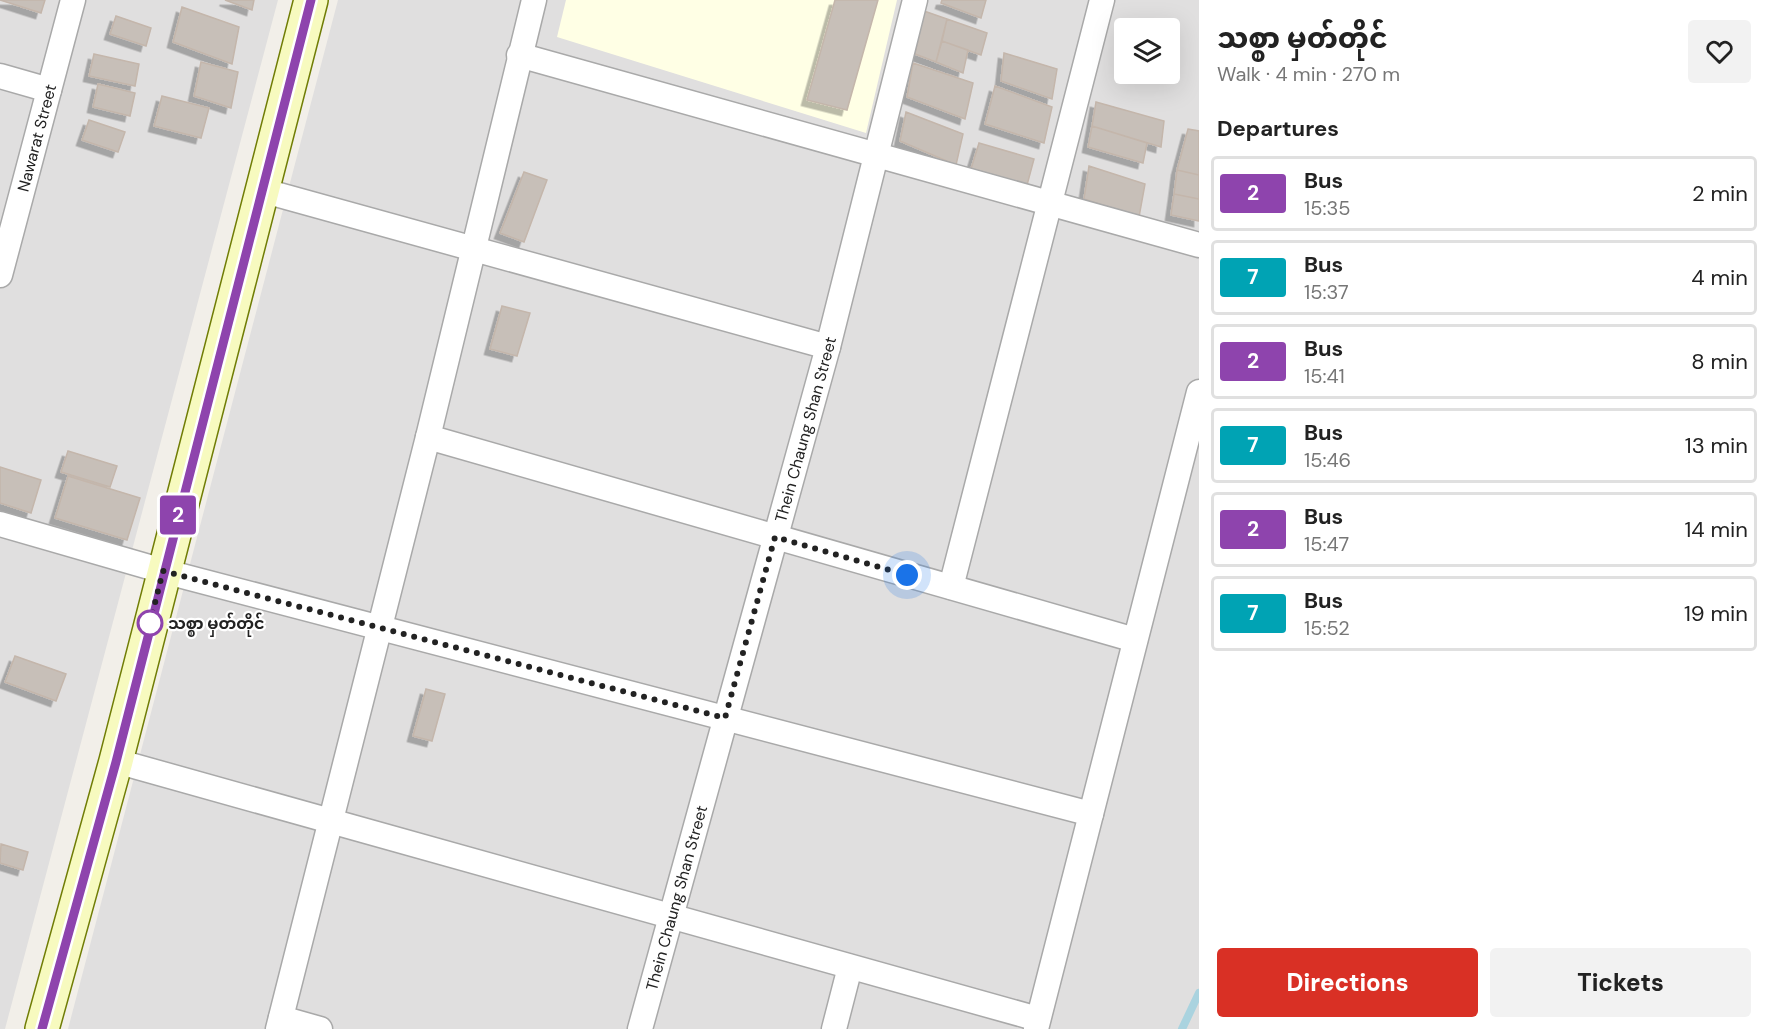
<!DOCTYPE html>
<html lang="en">
<head>
<meta charset="utf-8">
<style>
  :root { --surface:#fff; --page:#f2f2f2; --text:#222; --muted:#767676; --line:#e0e0e0; --accent:#d93025 }
  body { margin:0; font-family:"DM Sans","Noto Sans Myanmar",sans-serif; background:var(--page); color:var(--text); height:100vh; display:flex; flex-direction:column; font-size:22px; white-space:nowrap }
  * { box-sizing:border-box; margin:0 }
  p { font-size:20px; color:var(--muted) }
  .icon { flex:none; width:33px; height:33px; fill:none; stroke:currentColor; stroke-width:2; stroke-linecap:round; stroke-linejoin:round }
  .map { position:relative; flex:1; overflow:hidden }
  .drawer { display:flex; flex-direction:column; background:var(--surface); width:570px }
  .drawer>* { flex:none }
  .badge { padding:0 12px; border-radius:4px; font-size:21px; line-height:39px }
  .tools { position:absolute; left:1114px; top:18px; display:grid; gap:12px }
  .tools a { display:grid; place-items:center; width:66px; height:66px; border-radius:6px; background:var(--surface); box-shadow:0 6px 24px #0002; font-size:30px }
  .you { position:absolute; width:30px; height:30px; margin:-15px; border:4px solid #fff; border-radius:50%; background:#1a73e8; box-shadow:0 0 0 9px #1a73e833 }
  .map>.badge { position:absolute; translate:-50% -50%; box-shadow:0 0 0 3px #fff }
  h2 { padding:0 18px; font-size:22px; line-height:54px }
  .round { display:grid; place-items:center; flex:none; width:63px; height:63px; border-radius:6px; background:var(--page) }
  .overview { display:flex; align-items:center; justify-content:space-between; height:102px; padding:0 18px }
  h1 { font-size:28px; font-weight:800; line-height:45px }
  .action { display:flex; gap:12px; margin-top:auto; padding:12px 18px }
  .action a { flex:1; height:69px; border-radius:6px; background:var(--accent); color:#fff; font-size:24px; font-weight:800; line-height:69px; text-align:center }
  .action a+a { background:var(--page); color:var(--text) }
  ul { padding:0; list-style:none }
  li { display:flex; align-items:center; gap:18px; height:75px; margin:0 12px 9px; padding:0 6px; border:3px solid var(--line); border-radius:6px }
  li div { flex:1 }
  li b { display:block; font-size:22px }
  li em { font-style:normal }
  li .badge { min-width:66px; font-weight:700; text-align:center }
  main { display:flex; flex:1; min-height:0 }
  .map>svg:first-child { display:block }
</style>
</head>
<body>
<main>
<div class="map">
<svg width="1199" height="1029" viewBox="0 0 1199 1029">
  <defs>
    <filter id="shadow"><feDropShadow dx="-5.5" dy="5.5" stdDeviation="0" flood-color="#0004"/></filter>
  </defs>
  <rect width="100%" height="100%" fill="#f2efe9"/>
  <path fill="#e0dfdf" fill-rule="evenodd" d="M0,0H278L5,1029H0Z
    M338,0H1199V1029H68ZM1125,28H1170V74H1125Z"/>
  <path fill="#ffffe5" d="M566,0H897L866,133L557,37Z"/>
  <g fill="none" stroke-linecap="round" stroke-linejoin="round">
    <path stroke="#aad3df" stroke-width="8" d="M1182,1029L1199,993"/>
  </g>
  <path fill="#c7bfb8" stroke="#c4b6ab" stroke-width="1.5" filter="url(#shadow)" d="M0,0H45L41,13Z
    M225,0H254L252,10Z
    M835,0H878L847,110L807,100Z
    M942,0H986L981,18L941,3Z
    M182,7L239,27L232,64L173,42Z
    M924,11L947,19L936,62L915,54Z
    M116,16L151,28L146,46L110,34Z
    M947,19L987,33L981,55L942,41Z
    M942,41L968,50L963,73L936,62Z
    M1004,53L1057,69L1052,99L1001,81Z
    M94,54L139,64L135,86L89,76Z
    M201,62L238,72L231,108L194,96Z
    M913,63L973,83L965,119L907,97Z
    M98,84L135,93L130,116L93,107Z
    M995,86L1052,107L1044,143L985,124Z
    M162,96L209,108L201,138L154,126Z
    M1096,102L1164,121L1161,147L1092,126Z
    M906,112L963,134L956,165L900,141Z
    M89,120L125,132L118,152L82,140Z
    M1092,126L1147,143L1143,163L1088,147Z
    M1188,129L1199,131V175L1177,170Z
    M979,143L1034,159L1027,185L971,169Z
    M1089,166L1145,184L1139,217L1084,199Z
    M1177,170L1199,175V199L1174,194Z
    M524,172L547,180L524,242L500,233Z
    M1174,194L1199,199V221L1171,215Z
    M502,306L530,313L517,356L490,349Z
    M68,451L117,466L110,487L61,472Z
    M0,467L41,480L31,513L0,503Z
    M68,476L140,498L127,540L55,518Z
    M15,656L66,674L56,701L5,682Z
    M426,689L445,694L432,741L413,736Z
    M1,844L28,852L23,870L0,863Z"/>
  <g fill="none" stroke-linecap="round" stroke-linejoin="round">
    <g stroke="#a9a9a9" stroke-width="27">
      <g id="minor">
        <path d="M519,55L1199,245"/>
        <path d="M0,76L49,90"/>
        <path d="M261,190L828,347"/>
        <path id="s1" d="M0,275L73,0"/>
        <path d="M428,437L1135,640"/>
        <path d="M0,524L163,571L1091,814"/>
        <path d="M951,587L1102,0"/>
        <path d="M116,761L1038,1019"/>
        <path d="M281,1018L320,1029"/>
        <path d="M278,1029L428,437L534,0"/>
        <path id="s2" d="M640,1029L828,347L915,0"/>
        <path d="M834,1029L850,967"/>
        <path d="M1036,1029L1199,392"/>
      </g>
    </g>
    <g stroke="#707d05" stroke-width="36">
      <path id="secondary" d="M42,1029L116,761L311,0"/>
    </g>
    <use href="#minor" stroke="#fff" stroke-width="24"/>
    <use href="#secondary" stroke="#f7fabf" stroke-width="33"/>
  </g>
  <g fill="none" stroke-linecap="round" stroke-linejoin="round">
    <g stroke="#fff" stroke-width="14">
      <path id="line" d="M42,1029L116,762L311,0"/>
    </g>
    <use href="#line" stroke="#8e44ad" stroke-width="9"/>
    <path stroke="#222" stroke-width="6" stroke-dasharray="0 10.8" d="M150,623L163,571L725,718L775,537L907,575"/>
  </g>
  <circle fill="#fff" stroke="#8e44ad" stroke-width="3" cx="150" cy="623" r="12"/>
  <g text-anchor="middle" stroke-width="4.5" stroke-linejoin="round" paint-order="stroke">
    <g font-size="16" fill="#222" stroke="#fff">
      <text dy="6" stroke="none"><textPath href="#s1" startOffset="142">Nawarat Street</textPath></text>
      <text dy="6" stroke="none"><textPath href="#s2" startOffset="622">Thein Chaung Shan Street</textPath></text>
      <text dy="6" stroke="none"><textPath href="#s2" startOffset="136">Thein Chaung Shan Street</textPath></text>
    </g>
    <g font-size="16" font-weight="bold" fill="#222" stroke="#fff" text-anchor="start">
      <text x="168" y="629">သစ္စာ မှတ်တိုင်</text>
    </g>
  </g>
</svg>
<div class="tools">
<a><svg class="icon" aria-label="layers" viewBox="0 0 24 24"><path d="M12 4l9 5-9 5-9-5zM3 14l9 5 9-5"/></svg></a>
</div>
<div class="you" style="left:907px;top:575px"></div>
<b class="badge" style="left:178px;top:515px;background:#8e44ad;color:#fff">2</b>
</div>
<section class="drawer">
<div class="overview"><div><h1>သစ္စာ မှတ်တိုင်</h1><p>Walk · 4 min · 270 m</p></div><a class="round"><svg class="icon" aria-label="heart" viewBox="0 0 24 24"><path d="M12 20l-8-8c-3-5 5-10 8-4 3-6 11-1 8 4z"/></svg></a></div>
<h2>Departures</h2>
<ul>
<li><span class="badge" style="background:#8e44ad;color:#fff">2</span><div><b>Bus</b><p>15:35</p></div><em>2 min</em></li>
<li><span class="badge" style="background:#00a3b4;color:#fff">7</span><div><b>Bus</b><p>15:37</p></div><em>4 min</em></li>
<li><span class="badge" style="background:#8e44ad;color:#fff">2</span><div><b>Bus</b><p>15:41</p></div><em>8 min</em></li>
<li><span class="badge" style="background:#00a3b4;color:#fff">7</span><div><b>Bus</b><p>15:46</p></div><em>13 min</em></li>
<li><span class="badge" style="background:#8e44ad;color:#fff">2</span><div><b>Bus</b><p>15:47</p></div><em>14 min</em></li>
<li><span class="badge" style="background:#00a3b4;color:#fff">7</span><div><b>Bus</b><p>15:52</p></div><em>19 min</em></li>
</ul>
<div class="action"><a>Directions</a><a>Tickets</a></div>
</section>
</main>
</body>
</html>
